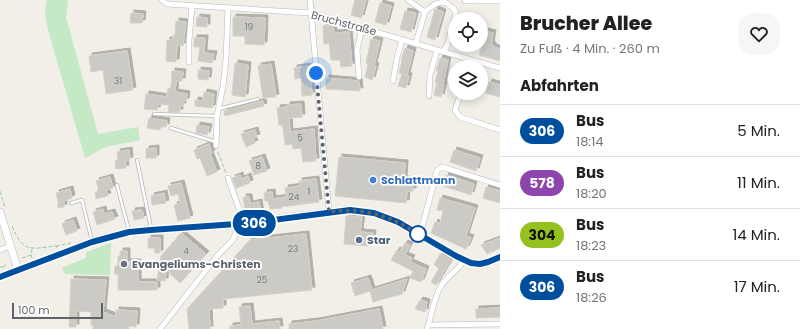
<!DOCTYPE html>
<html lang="de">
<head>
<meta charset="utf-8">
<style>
  :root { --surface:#fff; --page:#f6f6f6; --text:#222; --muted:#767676; --line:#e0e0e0 }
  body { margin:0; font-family:Poppins,sans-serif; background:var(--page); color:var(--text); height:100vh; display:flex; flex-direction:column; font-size:15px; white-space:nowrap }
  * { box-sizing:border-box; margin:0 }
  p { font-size:13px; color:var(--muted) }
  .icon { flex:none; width:22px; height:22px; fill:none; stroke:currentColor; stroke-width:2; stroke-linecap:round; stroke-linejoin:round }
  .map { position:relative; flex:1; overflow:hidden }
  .drawer { display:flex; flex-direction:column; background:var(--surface); width:300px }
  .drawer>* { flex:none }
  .badge { padding:0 8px; border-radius:13px; font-size:14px; line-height:26px }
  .tools { position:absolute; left:448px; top:12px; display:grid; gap:8px }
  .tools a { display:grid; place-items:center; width:40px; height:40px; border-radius:50%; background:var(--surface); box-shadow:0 2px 10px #0003; font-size:20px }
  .scale { position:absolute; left:12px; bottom:10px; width:91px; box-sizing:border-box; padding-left:4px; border:2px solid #5f6368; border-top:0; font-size:11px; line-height:14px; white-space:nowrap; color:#5f6368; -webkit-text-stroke:3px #fff; paint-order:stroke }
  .you { position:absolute; width:20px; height:20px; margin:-10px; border:3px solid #fff; border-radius:50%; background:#1a73e8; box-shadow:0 0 0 6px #1a73e833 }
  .map>.badge { position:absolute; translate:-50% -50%; box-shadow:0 0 0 2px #fff }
  h2 { padding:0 20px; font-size:15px; line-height:36px }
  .round { display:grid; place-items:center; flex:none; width:42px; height:42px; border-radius:16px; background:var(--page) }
  .head { display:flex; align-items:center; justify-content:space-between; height:68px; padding:0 20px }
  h1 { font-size:19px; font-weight:800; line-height:30px }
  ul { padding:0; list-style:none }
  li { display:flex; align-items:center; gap:12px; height:52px; padding:0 20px; border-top:1px solid var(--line) }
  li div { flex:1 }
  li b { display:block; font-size:15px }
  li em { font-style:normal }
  li .badge { min-width:44px; font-weight:700; text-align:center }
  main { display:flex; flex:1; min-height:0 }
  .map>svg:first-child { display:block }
</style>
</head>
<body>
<main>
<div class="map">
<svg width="500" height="329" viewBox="0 0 500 329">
  <defs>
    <filter id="shadow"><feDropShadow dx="3" dy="-3" stdDeviation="0" flood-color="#0004"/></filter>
  </defs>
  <rect width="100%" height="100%" fill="#f1efe8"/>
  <path fill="#c5e8c5" d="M47,0H68L66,17L98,134L138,127L140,140L106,147L85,158L47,26C45,17 44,9 47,0Z
    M111,243L110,275L65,274L62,268L86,258V252Z"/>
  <path fill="#cccac5" stroke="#d6d1c6" filter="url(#shadow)" d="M355,0H366L361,18L351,15Z
    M380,3L391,6L386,25L375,22Z
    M435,9L443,12L435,40L427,37Z
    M405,11L416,13L411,32L400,29Z
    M131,13L143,14L142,23H130Z
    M197,17L207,18V27L196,26Z
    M233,17L265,18L264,45L245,44V36H233Z
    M176,21L186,22L183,46L177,45L176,62L166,61L167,40H173V35H175Z
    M333,25L334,33L349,32L352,66L341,67L340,60H331L329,43L324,44L323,26Z
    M481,30L493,33L491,45H493V47L500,49V61L479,55L483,43L481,42Z
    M194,38H205L204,53L214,54L212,63L198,61L200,47H194Z
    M371,39L380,41L374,65L376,66L372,80L365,77L368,64L366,63Z
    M405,48L413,51L407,75L409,76L406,88L398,86L402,74L399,73L402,61H401Z
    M127,51L133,90L106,94L103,70L91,72L89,56Z
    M440,58L448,60L443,85H444L441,97L434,95L437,83H435L438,71H436Z
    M235,63L248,65L245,97L232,95Z
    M271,64L276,97L263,98L258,66Z
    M308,66L310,82H311L312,95L302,96L301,78L295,79L294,68Z
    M198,70L209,71L208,80L198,79Z
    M172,71L183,72L182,81H176L175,92L187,94L186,101H183V106H180V112H168L169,105L158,104L157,110L144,109L146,94L167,97L168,88L171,89Z
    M326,78L359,81L360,91L326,89Z
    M489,82L500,85V97L486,93Z
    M204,92L214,94L212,108L195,106V100L203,101Z
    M263,101L264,106L225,116L224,111Z
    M301,104L302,117L289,118L290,132L314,129L316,161L303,162L301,148L293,149L292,144L285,145L283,127H282V125H279L277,108L288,107L287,105Z
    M149,118L167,121L166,127L161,126L160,130L147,128Z
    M197,125L209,127L207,135L196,133Z
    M255,130L257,137L253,138L255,143L246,147L241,134Z
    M209,144L212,153L210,154L217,172L207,176L200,158L197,159L194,150Z
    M156,148V158H146V149Z
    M129,150L130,160L125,161L126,168L116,169L115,161L118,160L117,152Z
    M454,150L480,158L476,171L450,162Z
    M262,157L267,171L254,175L249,161Z
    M339,157L405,163L404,179L414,180L413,191H407L406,203L335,196Z
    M240,175L241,179L248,176L250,183L236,188L232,178Z
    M446,175L474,184L471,195L443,186Z
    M110,177L113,188L106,190L108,196L96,199L95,192L99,191L96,181Z
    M316,179L319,202L281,207L282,208L270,209L268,201H265L264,193L272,192L273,199L286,197L285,188L300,186L299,181Z
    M181,183L190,218L178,221L174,205L180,203L178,194L171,196L168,186Z
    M486,187L500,191V203L483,198Z
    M70,189L72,198L64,201V207L58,208V201L56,193Z
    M164,193L166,203L152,205L151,196Z
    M243,197H249L250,204L259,202L261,215L246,216Z
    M440,198L475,208L466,236L471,238L466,249L431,233L435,222L440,224L443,211L437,210Z
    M103,209L104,214L112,212L115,219L97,225L93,212Z
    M142,210L144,218L134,220L132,211Z
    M346,216L362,217L360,232L373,233L372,243L368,242L367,246L344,244Z
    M73,220L77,231L66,235L62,224Z
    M181,233L206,254L180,283L166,270L165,281L157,280L161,256Z
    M306,234L312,290L223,299V308L209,309L210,329H189L187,309L250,240Z
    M148,238H160V253H155L154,248H148Z
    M500,238V248L487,254L481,245Z
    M405,243L410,245L405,255L412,258L410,262L426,269L421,282L410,278L413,271L391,260L397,250L400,252Z
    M120,251H127V262H138V282H157V290H118V274H114L115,266H118V256H120Z
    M440,254L451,260L436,285L431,282L439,268L434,265Z
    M368,278L372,290L407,279L402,294L373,302L370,291L355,296L351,283Z
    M71,279L106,280L103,312L116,317V310L137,311L136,327L129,326V329H93V325H91V312L76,311V327H69Z
    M420,300L427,302L425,312L415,309Z
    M250,306L252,324L279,321L280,329H230V326L241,325L239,307Z
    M500,308V317L476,318V309Z
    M379,309L383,329H289V324L316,321Z"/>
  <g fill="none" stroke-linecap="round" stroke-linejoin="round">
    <g stroke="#b5b8bc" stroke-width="4">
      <path id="lane" d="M218,109L258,99
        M154,114L217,116
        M171,128L216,142
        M137,160L151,228
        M117,185L129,231
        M71,203L82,200L92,241"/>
    </g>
    <g stroke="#b5b8bc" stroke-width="6">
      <path id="street" d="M162,0L167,4L310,13L500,68
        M310,0L329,212
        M408,0L425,12L416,43
        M465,1H500
        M425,12C431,6 437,2 445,2L454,9L456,14L447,46L443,52
        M189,62V40L192,6
        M359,77L357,50L362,28
        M393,81L397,58L402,39
        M461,93L455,110L460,117L500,130
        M429,96L430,75L437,50
        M216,146L217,116L223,86L226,59L228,8
        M228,178L242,217V224
        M420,235L437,171L442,167L500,185
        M0,250L10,246
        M428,325L500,324
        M160,329L217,256L233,240L235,235V224
        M427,329C432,315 433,299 441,286C447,276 458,271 464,260"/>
    </g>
    <g stroke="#b6babf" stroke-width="8">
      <path id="secondary" d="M0,212L18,270
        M0,277L92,242L129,232L262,222L289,217L350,210L374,213L398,222L456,256L471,263L480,264L488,262L500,257"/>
    </g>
    <path stroke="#9cc7a9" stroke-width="1" stroke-dasharray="4 2" stroke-linecap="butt" d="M218,152L226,173
      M0,191L5,208
      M12,226C23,253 30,249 56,246L57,248
      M56,246L71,243
      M32,249L31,255L32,258
      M22,258L31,255
      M0,267H6
      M3,267L8,263"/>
    <use href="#lane" stroke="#fff" stroke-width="2.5"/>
    <use href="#street" stroke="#fff" stroke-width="5"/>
    <use href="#secondary" stroke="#fff" stroke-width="7"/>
  </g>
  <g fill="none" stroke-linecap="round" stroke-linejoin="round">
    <g stroke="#fff" stroke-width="9">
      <path id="line" d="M0,277L92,242L129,232L151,230L250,223L350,210L374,213L398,222L456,256L471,263L480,264L488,262L500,257"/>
    </g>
    <use href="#line" stroke="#004f9f" stroke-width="6"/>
    <path stroke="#5f6368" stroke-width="4" stroke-dasharray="0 7.2" d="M316,73L329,212C365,207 390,216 418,234"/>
  </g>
  <circle fill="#3f7fe0" stroke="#fff" stroke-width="1.5" cx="373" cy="180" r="4"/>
  <circle fill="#fff" stroke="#004f9f" stroke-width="2" cx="418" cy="234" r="8"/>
  <circle fill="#5c6f8a" stroke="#fff" stroke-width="1.5" cx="359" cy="240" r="4"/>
  <circle fill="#6b7280" stroke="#fff" stroke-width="1.5" cx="124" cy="264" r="4"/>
  <g text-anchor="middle" stroke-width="3.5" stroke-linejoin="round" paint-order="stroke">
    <g font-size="9" fill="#7a7d7f">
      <text x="249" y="30">19</text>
      <text x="118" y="84">31</text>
      <text x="300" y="141">5</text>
      <text x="258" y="169">8</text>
      <text x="309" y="195">1</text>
      <text x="294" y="200">24</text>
      <text x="293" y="252">23</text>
      <text x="186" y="254">4</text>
      <text x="262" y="283">25</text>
    </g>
    <g font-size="11" fill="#5f6368" stroke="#fff">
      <text transform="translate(344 23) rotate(15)" y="4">Bruchstraße</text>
    </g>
    <g font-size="11" font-weight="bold" fill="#366cbe" stroke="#fff" text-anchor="start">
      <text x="381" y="184">Schlattmann</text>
    </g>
    <g font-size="11" font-weight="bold" fill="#4e5e75" stroke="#fff" text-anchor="start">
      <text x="367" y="244">Star</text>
    </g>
    <g font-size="11" font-weight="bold" fill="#5b616d" stroke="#fff" text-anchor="start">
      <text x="132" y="268">Evangeliums-Christen</text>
    </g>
  </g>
</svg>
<div class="tools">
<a><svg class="icon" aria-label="locate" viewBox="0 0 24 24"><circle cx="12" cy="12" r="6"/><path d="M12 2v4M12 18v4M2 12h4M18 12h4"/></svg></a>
<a><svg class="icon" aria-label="layers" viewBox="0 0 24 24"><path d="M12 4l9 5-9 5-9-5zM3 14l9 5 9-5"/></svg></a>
</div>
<div class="scale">100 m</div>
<div class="you" style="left:316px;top:73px"></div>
<b class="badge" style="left:254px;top:223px;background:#004f9f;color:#fff">306</b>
</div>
<section class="drawer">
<div class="head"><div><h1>Brucher Allee</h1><p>Zu Fuß · 4 Min. · 260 m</p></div><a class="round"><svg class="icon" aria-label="heart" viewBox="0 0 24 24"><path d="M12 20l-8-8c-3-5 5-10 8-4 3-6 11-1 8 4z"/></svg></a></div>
<h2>Abfahrten</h2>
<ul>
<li><span class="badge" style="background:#004f9f;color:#fff">306</span><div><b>Bus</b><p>18:14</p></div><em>5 Min.</em></li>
<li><span class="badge" style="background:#8e44ad;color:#fff">578</span><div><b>Bus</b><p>18:20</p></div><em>11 Min.</em></li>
<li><span class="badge" style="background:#95c11f;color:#111">304</span><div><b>Bus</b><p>18:23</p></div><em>14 Min.</em></li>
<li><span class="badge" style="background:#004f9f;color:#fff">306</span><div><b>Bus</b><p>18:26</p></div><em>17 Min.</em></li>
</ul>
</section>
</main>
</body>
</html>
